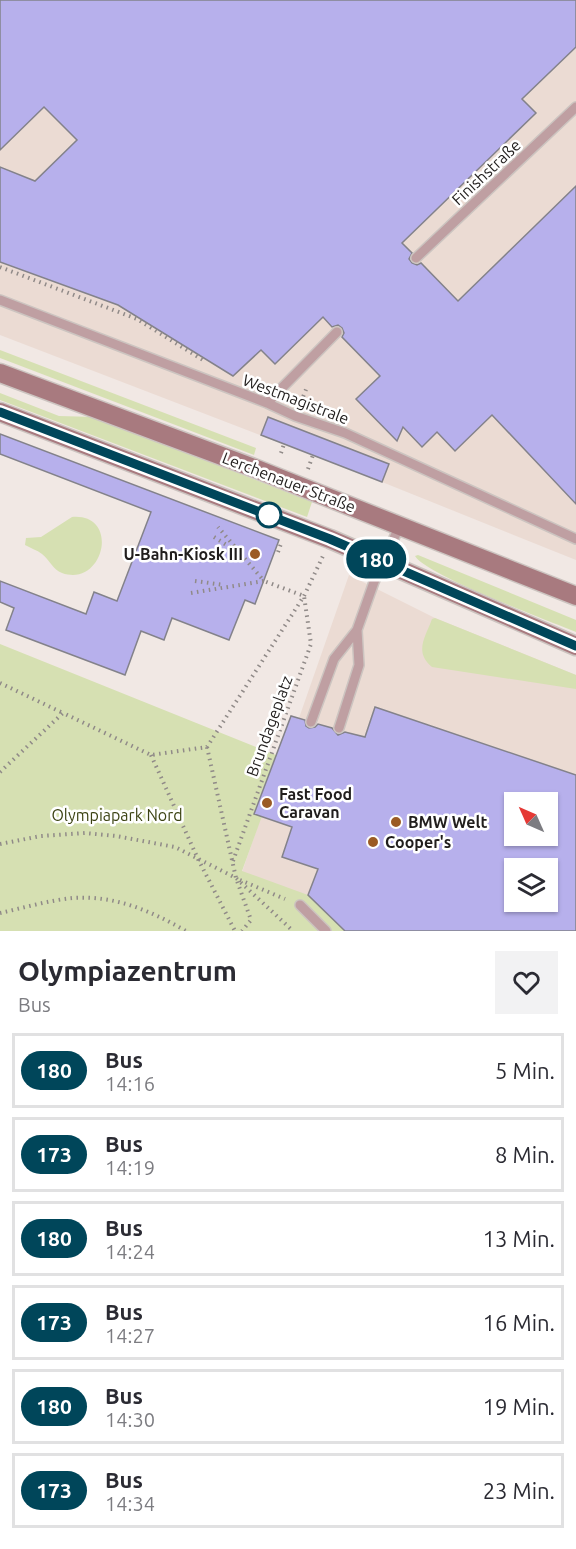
<!DOCTYPE html>
<html lang="de">
<head>
<meta charset="utf-8">
<style>
  :root { --surface:#fff; --page:#f2f2f3; --text:#2b2b33; --muted:#7c7c81; --line:#e1e1e2 }
  body { margin:0; font-family:Ubuntu,sans-serif; background:var(--page); color:var(--text); height:100vh; display:flex; flex-direction:column; font-size:22px; white-space:nowrap }
  * { box-sizing:border-box; margin:0 }
  p { font-size:20px; color:var(--muted) }
  .icon { flex:none; width:33px; height:33px; fill:none; stroke:currentColor; stroke-width:2; stroke-linecap:round; stroke-linejoin:round }
  .map { position:relative; height:931px; overflow:hidden }
  .side { display:flex; flex-direction:column; background:var(--surface); flex:1 }
  .side>* { flex:none }
  .badge { padding:0 12px; border-radius:20px; font-size:21px; line-height:39px }
  .needle { width:39px; rotate:315deg }
  .tools { position:absolute; left:504px; top:792px; display:grid; gap:12px }
  .tools a { display:grid; place-items:center; width:54px; height:54px; border-radius:0px; background:var(--surface); box-shadow:0 2px 4px #0004; font-size:30px }
  .map>.badge { position:absolute; translate:-50% -50%; box-shadow:0 0 0 3px #fff }
  .round { display:grid; place-items:center; flex:none; width:63px; height:63px; border-radius:0px; background:var(--page) }
  .headline { display:flex; align-items:center; justify-content:space-between; height:102px; padding:0 18px }
  h1 { font-size:28px; font-weight:700; line-height:45px }
  ul { padding:0; list-style:none }
  li { display:flex; align-items:center; gap:18px; height:75px; margin:0 12px 9px; padding:0 6px; border:3px solid var(--line); border-radius:0px }
  li div { flex:1 }
  li b { display:block; font-size:22px }
  li em { font-style:normal }
  li .badge { min-width:66px; font-weight:700; text-align:center }
  .map>svg:first-child { display:block }
</style>
</head>
<body>
<div class="map">
<svg width="576" height="931" viewBox="0 0 576 931">
  <rect width="100%" height="100%" fill="#f1e8e4"/>
  <path fill="#ebdbd3" fill-rule="evenodd" d="M0,0H576V560L382,482L0,335Z
    M349,575L435,618L576,675V931H345L242,872L261,817L254,813L291,715L299,718ZM514,802H548V836H514ZM514,868H548V902H514Z"/>
  <path fill="#d6e0b2" d="M0,350L256,448L254,455L0,358Z
    M0,393L59,416L95,417L312,502L307,517L0,400Z
    M72,517C121,513 104,588 62,573C53,570 49,559 42,554C37,550 30,548 25,545L26,538L41,537Z
    M418,555L576,620V632C549,621 426,575 415,556Z
    M435,618L576,675V689L432,667C414,652 425,638 432,619Z
    M0,644L276,755L254,813L262,816L242,871L308,895L345,931H0Z"/>
  <path fill="#b7b0ec" stroke="#83828a" stroke-width="1.5" fill-rule="evenodd" d="M0,0H576V47L522,99L536,113L402,243L412,253L409,259L412,263L417,265L421,263L458,301L576,186V504L492,415L455,451L437,432L422,447L403,427L397,441L356,399L380,376L342,337L344,333L342,328L338,325L332,327L323,317L275,364L261,350L233,376L118,305L0,262V167L35,181L77,140L44,107L0,150Z
    M268,417L389,464L382,482L261,435Z
    M0,434L279,540L255,604L245,600L229,640L172,618L164,640L141,631L125,675L6,630L14,608L0,602V581L86,614L94,592L117,601L151,512L0,454Z
    M375,707L576,775V931H345L308,895L318,869L282,857L292,827L254,814L291,716L305,720L306,726L309,728L315,727L318,724L332,728L338,735L345,732L365,737ZM514,802H548V836H514ZM514,868H548V902H514Z"/>
  <g fill="none" stroke-linecap="round" stroke-linejoin="round">
    <g stroke="#ccc4c0" stroke-width="12">
      <path id="service" d="M416,258L576,107
        M0,300L267,403L295,416L345,433L576,539
        M267,403L337,332
        M311,722L334,659L357,630L374,582L400,525
        M339,728L359,665L357,630
        M300,905L326,931"/>
    </g>
    <g stroke="#ccc4c0" stroke-width="21">
      <path id="secondary" d="M0,373L254,468L576,596
        M0,412L330,539L576,646"/>
    </g>
    <path stroke="#908a88" stroke-width="4" stroke-dasharray="1.5 4.5" stroke-linecap="butt" d="M0,267L137,319L203,360
      M301,402L307,387
      M281,453L284,444
      M308,469L313,455
      M214,537L236,551
      M278,552L282,541
      M195,581L224,585
      M191,593L264,581L218,527
      M0,683L63,713
      M207,747L236,878L251,920L242,931
      M151,755L198,859L235,931
      M0,772L63,713L151,755L207,747L304,596L323,556
      M0,844L41,836L85,833L116,836L175,847L236,878L293,931
      M233,861L311,644L304,596L264,581
      M240,880L285,899
      M0,913C23,908 50,900 73,898C115,895 151,911 186,931"/>
    <use href="#service" stroke="#bf9fa2" stroke-width="9"/>
    <use href="#secondary" stroke="#a87a7f" stroke-width="18"/>
  </g>
  <g fill="none" stroke-linecap="round" stroke-linejoin="round">
    <g stroke="#fff" stroke-width="14">
      <path id="line" d="M0,412L330,539L576,646"/>
    </g>
    <use href="#line" stroke="#00465a" stroke-width="9"/>
  </g>
  <circle fill="#fff" stroke="#00465a" stroke-width="3" cx="269" cy="515" r="12"/>
  <g fill="#9b5b24" stroke="#fff" stroke-width="2">
    <circle cx="255" cy="554" r="6"/>
    <circle cx="267" cy="803" r="6"/>
    <circle cx="396" cy="822" r="6"/>
    <circle cx="373" cy="842" r="6"/>
  </g>
  <g text-anchor="middle" stroke-width="5" stroke-linejoin="round" paint-order="stroke">
    <g font-size="16" fill="#211e1d" stroke="#fff">
      <text transform="translate(486 172) rotate(-43)" y="6">Finishstraße</text>
      <text transform="translate(296 399) rotate(21)" y="6">Westmagistrale</text>
      <text transform="translate(289 482) rotate(21)" y="6">Lerchenauer Straße</text>
      <text transform="translate(269 726) rotate(-70)" y="6">Brundageplatz</text>
    </g>
    <g font-size="16" font-weight="bold" fill="#211e1d" stroke="#fff" text-anchor="start">
      <text x="243" y="560" text-anchor="end">U-Bahn-Kiosk III</text>
      <text x="279" y="800">Fast Food<tspan x="279" dy="18">Caravan</tspan></text>
      <text x="408" y="828">BMW Welt</text>
      <text x="385" y="848">Cooper's</text>
    </g>
    <g font-size="16" fill="#3c4313" stroke="#fff">
      <text x="117" y="821">Olympiapark Nord</text>
    </g>
  </g>
</svg>
<div class="tools">
<a><svg class="needle" viewBox="-14 -14 28 28"><path d="M0-13l5 13h-10z" fill="#e53935"/><path d="M0 13l5-13h-10z" fill="#7c7c81"/></svg></a>
<a><svg class="icon" aria-label="layers" viewBox="0 0 24 24"><path d="M12 4l9 5-9 5-9-5zM3 14l9 5 9-5"/></svg></a>
</div>
<b class="badge" style="left:376px;top:559px;background:#00465a;color:#fff">180</b>
</div>
<section class="side">
<div class="headline"><div><h1>Olympiazentrum</h1><p>Bus</p></div><a class="round"><svg class="icon" aria-label="heart" viewBox="0 0 24 24"><path d="M12 20l-8-8c-3-5 5-10 8-4 3-6 11-1 8 4z"/></svg></a></div>
<ul>
<li><span class="badge" style="background:#00465a;color:#fff">180</span><div><b>Bus</b><p>14:16</p></div><em>5 Min.</em></li>
<li><span class="badge" style="background:#00465a;color:#fff">173</span><div><b>Bus</b><p>14:19</p></div><em>8 Min.</em></li>
<li><span class="badge" style="background:#00465a;color:#fff">180</span><div><b>Bus</b><p>14:24</p></div><em>13 Min.</em></li>
<li><span class="badge" style="background:#00465a;color:#fff">173</span><div><b>Bus</b><p>14:27</p></div><em>16 Min.</em></li>
<li><span class="badge" style="background:#00465a;color:#fff">180</span><div><b>Bus</b><p>14:30</p></div><em>19 Min.</em></li>
<li><span class="badge" style="background:#00465a;color:#fff">173</span><div><b>Bus</b><p>14:34</p></div><em>23 Min.</em></li>
</ul>
</section>
</body>
</html>
